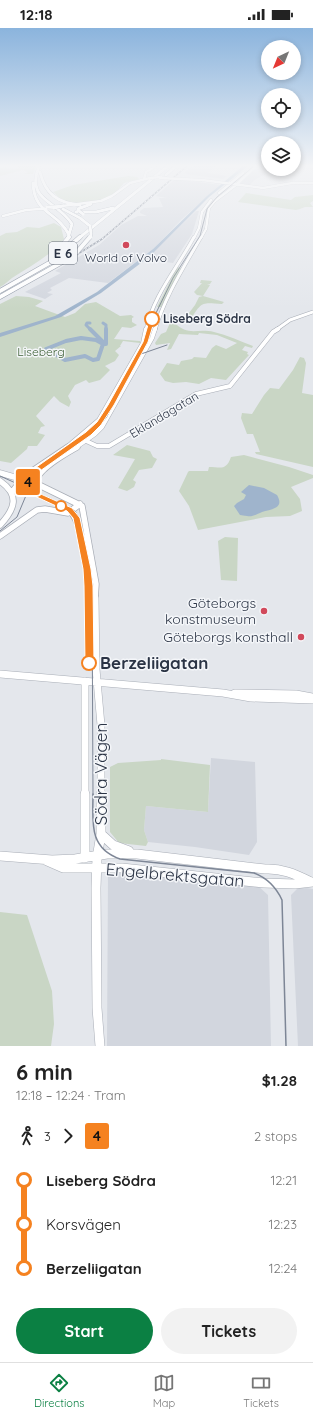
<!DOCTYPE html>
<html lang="en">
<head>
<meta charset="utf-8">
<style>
  :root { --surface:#fff; --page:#f2f2f2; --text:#222; --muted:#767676; --line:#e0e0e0; --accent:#0b8043 }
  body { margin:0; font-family:Quicksand,sans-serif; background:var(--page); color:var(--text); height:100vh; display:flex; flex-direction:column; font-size:15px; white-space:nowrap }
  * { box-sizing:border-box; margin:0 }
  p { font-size:13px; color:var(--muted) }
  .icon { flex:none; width:22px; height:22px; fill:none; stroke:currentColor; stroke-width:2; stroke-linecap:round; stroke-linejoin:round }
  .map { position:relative; height:1018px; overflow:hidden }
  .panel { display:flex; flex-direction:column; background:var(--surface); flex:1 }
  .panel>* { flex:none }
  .badge { padding:0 8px; border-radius:3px; font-size:14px; line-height:26px }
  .needle { width:26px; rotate:223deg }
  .fabs { position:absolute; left:261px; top:12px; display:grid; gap:8px }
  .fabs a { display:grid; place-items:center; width:40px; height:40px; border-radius:50%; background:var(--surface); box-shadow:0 2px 6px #0003; font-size:20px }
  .map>.badge { position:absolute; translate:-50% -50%; box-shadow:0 0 0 2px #fff }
  .legs { display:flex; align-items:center; gap:6px; height:44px; padding:0 16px; font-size:13px }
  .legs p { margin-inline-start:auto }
  .head { display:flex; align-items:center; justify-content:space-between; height:68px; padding:0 16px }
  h1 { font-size:22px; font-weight:800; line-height:30px }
  .button { display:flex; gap:8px; margin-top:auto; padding:8px 16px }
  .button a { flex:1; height:46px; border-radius:24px; background:var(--accent); color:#fff; font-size:16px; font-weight:800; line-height:46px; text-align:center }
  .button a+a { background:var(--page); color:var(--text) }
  ul { padding:0 16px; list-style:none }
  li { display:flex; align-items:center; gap:14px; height:44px; font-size:15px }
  li i { display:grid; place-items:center; width:6px; height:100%; margin:0 5px; background:currentColor }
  li i::after { content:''; width:10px; height:10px; margin:-5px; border:3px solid; border-radius:50%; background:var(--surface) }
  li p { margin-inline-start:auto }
  li:first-child i { background:linear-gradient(#0000 50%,currentColor 0) }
  li:last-child i { background:linear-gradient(currentColor 50%,#0000 0) }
  .status { display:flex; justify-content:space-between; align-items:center; height:28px; padding:0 20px; background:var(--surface); direction:ltr }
  .status svg { height:11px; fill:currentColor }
  .tabs { display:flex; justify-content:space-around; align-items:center; height:56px; border-top:1px solid var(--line); background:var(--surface); font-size:11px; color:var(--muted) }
  .tabs a { display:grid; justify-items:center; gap:2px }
  .tabs .active { color:var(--accent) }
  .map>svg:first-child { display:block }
</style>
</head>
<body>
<div class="status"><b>12:18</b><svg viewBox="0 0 49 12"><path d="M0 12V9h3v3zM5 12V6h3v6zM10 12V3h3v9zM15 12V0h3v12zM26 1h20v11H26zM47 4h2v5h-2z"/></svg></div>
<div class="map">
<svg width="313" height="1018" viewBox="0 0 313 1018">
  <rect width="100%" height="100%" fill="#e4e7ec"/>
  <path fill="#d2d6de" d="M193,138H216L207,145L227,148L223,151L186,146L185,144Z
    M259,138H268V141H289L283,146L268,145L256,151L248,158L240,157L242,153Z
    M175,151L220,157L182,191L153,221L108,255L69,250L50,260L52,262L47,265L53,266L45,271L25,264L61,245L55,243L99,217L121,197L138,188H147L140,185V183L144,180L163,179L159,170H167L156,168Z
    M196,183H199L192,206L173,235L146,231Z
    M211,730L255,734L257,814L249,827L195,819L148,814L144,802L146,778L208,784Z
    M111,843L257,857L268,867L271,1018H107L108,847Z
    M299,859L313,861V1018H298L291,867Z"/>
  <path fill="#c9d6c5" d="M19,138H36L33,146H24L28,144L23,142L0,148V140L5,139L12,141L7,142L17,141Z
    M128,148L137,149L139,151L124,155L115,165L109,169L96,173L79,175L63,173L53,164L73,157Z
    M246,165L291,172L295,169L313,167V173L310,175L313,179H305L300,181L296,182L238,174Z
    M54,195L61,199L64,211C50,228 31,238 12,250C8,253 4,257 0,259V208L6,205L17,204L27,199L39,200Z
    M177,239L181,240L161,279H157Z
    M201,252L212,253L210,256H207L210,257L203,268L197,267L194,264L202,255H200Z
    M16,268L29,269L43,273L35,278L65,289L75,285L85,276L96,274L120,288L131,287L134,289L132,290V294L137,297L131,300L122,299L114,311L140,313V315L123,313L120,318H121L115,323L119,327L115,333L105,338L110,342L100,352L89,355L86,352L75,357L68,368L71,374L69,379L60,374L54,368L36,388L45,398L41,399L38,405L45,407L37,418H28L27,421L11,435L0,433V276Z
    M203,268L224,274L222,276C200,274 202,274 190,292L181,290L174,294C188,309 196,300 214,304C227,307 240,313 253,318L252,320L245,318L242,322L248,324L247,326L249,327L226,352L211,350L199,356L186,354L173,355L165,353L160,346L167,335L179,337L181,333L192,331L194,329L206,330L212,320L216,317L226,321L237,315L217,307L199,305L198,307L179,306L171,321L167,322L170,315L156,317L155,315L161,306L166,304L173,288L186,289L195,277L199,269Z
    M300,329L304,330L306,335L302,365L313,367V439L256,426L255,424H260L253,406H247L241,390L242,385L252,386L264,367L270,360L279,361L293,342Z
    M127,417L150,423L153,429L157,431L152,440L139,442L133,452L136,454L134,459L127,463L118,460L135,431L113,427Z
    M244,427L289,439L313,447V450L291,459L300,471L302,483L290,488L266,489L198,502L189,478L179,463L188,444L189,443H208L209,439C221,439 226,443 231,429Z
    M225,509L238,510L237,553L221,552L218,513Z
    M161,731L210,737L208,784L146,778L144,802L148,814L146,818L119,815L110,804V739L118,735L161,732Z
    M0,884L27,887L52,963L54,996L51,1018H0Z"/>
  <path fill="#9fb4cc" d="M243,138H248L209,169L149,229L101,265L61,289L0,309V305L55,288L97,264L153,221L207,168Z
    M249,457L264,460L277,467C285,481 271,481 262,484C257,486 253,489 247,488C244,488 242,487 240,487L234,478L237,475L244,471L246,467L241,464Z"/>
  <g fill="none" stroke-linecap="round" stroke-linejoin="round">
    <path stroke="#9fb4cc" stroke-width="3" d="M90,295H87L86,297L91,302
      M103,295L106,297V302"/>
    <path stroke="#9fb4cc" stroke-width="4" d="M90,301L104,315L103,316
      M81,310L96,312L103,316L98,331L93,332L85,328L65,332L46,321L66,313Z
      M103,316H106V301"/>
    <g stroke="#a9aeb7" stroke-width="3">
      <path id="secondary-far5" d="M144,151L146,144L155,139
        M202,152L263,160L292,155H313
        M219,165L243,145
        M62,178L101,173L112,168L130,155L150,150
        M3,188L26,182L54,180
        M194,210L199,200L202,184L211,172
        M201,210L206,201L209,180L215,173L236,157L256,138"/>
    </g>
    <g stroke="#a9aeb7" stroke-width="4">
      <path id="secondary-far4" d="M146,302C153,268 178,239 194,209
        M155,302C165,268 184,239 201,209
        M276,302L290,292L313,284"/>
    </g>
    <g stroke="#a9aeb7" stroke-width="5">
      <path id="secondary-far3" d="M84,412L97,418H109L196,366L230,358L273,304L278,301
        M66,420L99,392L143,315L146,301
        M75,420L95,406L102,399L152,310L155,301"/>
    </g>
    <g stroke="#a9aeb7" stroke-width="7">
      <path id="secondary-far2" d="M77,419C65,426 39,440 36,453L39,457L82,478L96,556L95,571
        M0,445L14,449L25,448
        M0,453C20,467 15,481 0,497
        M12,464L25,448L68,419
        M71,483C87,507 87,543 89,571
        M0,508L37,482L45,481L68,485L80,476"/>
    </g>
    <g stroke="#a9aeb7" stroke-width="8">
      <path id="secondary-far1" d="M88,570L89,587
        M95,570L96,641L101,697V767
        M0,646L223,665L251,670L313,672
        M85,653V767
        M235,665L296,666L312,669"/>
    </g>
    <g stroke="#a9aeb7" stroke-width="10">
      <path id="secondary" d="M101,806L113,817L129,823
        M0,828L52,832L75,831L107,826H137L265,841C281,840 295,846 309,853
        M85,830V766
        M47,833L63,840H122L264,855L295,856L313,854
        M100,1018L97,980L96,860L97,830L101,806V766"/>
    </g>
    <g stroke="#8b94a3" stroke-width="3.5">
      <path id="highway-far1" d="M39,138C25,173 57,172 72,196L68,210
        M40,144C45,166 58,175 80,177
        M166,147L176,138
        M33,155C34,186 57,183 69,207
        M63,181L80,190L90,198
        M78,183V181L91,176
        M76,184H96L113,180
        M79,210L168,138"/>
    </g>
    <g stroke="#8b94a3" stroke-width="5">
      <path id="highway" d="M55,226L69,209
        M0,263L51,234L80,209
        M0,269L66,232"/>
    </g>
    <use href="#secondary-far5" stroke="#fff" stroke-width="2.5"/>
    <use href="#secondary-far4" stroke="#fff" stroke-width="3"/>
    <use href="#secondary-far3" stroke="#fff" stroke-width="4"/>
    <use href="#secondary-far2" stroke="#fff" stroke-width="5.5"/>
    <use href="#secondary-far1" stroke="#fff" stroke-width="7"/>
    <use href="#secondary" stroke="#fff" stroke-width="9"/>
    <use href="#highway-far1" stroke="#fff" stroke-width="3"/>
    <use href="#highway" stroke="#fff" stroke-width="4"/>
    <path stroke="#7d8696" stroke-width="1" d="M141,326L167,317
      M0,448L71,480L75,483L79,490L92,565L93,767
      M0,503L17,489L35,446L94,403L106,390L147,315L156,285L173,250L200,208L207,181L217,169L254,138"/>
    <path stroke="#7d8696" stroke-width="1.5" d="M93,766C93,793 88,820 120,831L254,845C267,850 276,859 282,872L286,1018"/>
    <g stroke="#7d8696" stroke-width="1.5">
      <path id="rail" d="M68,232L102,211L187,138"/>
    </g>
    <use href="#rail" stroke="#f4f6f9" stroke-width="1" stroke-dasharray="2" stroke-linecap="butt"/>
    <g stroke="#a9aeb7" stroke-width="3" stroke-linecap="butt">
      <path id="secondary-bridge" d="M150,150L161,149
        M160,150L202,152
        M47,179L62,178"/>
    </g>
    <g stroke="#8b94a3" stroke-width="3.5" stroke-linecap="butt">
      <path id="highway-bridge-far1" d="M54,180L63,178
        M79,183L83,186
        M90,210L91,206L90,198"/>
    </g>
    <g stroke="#8b94a3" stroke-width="5" stroke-linecap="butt">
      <path id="highway-bridge" d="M77,224L90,209
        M66,232L76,225"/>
    </g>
    <use href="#secondary-bridge" stroke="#fff" stroke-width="2.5"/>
    <use href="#highway-bridge-far1" stroke="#fff" stroke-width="3"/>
    <use href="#highway-bridge" stroke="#fff" stroke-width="4"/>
  </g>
  <linearGradient id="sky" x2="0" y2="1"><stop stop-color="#8bb4dd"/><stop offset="0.49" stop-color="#f3f4f6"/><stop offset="1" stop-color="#f3f4f6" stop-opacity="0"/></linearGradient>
  <rect width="313" height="281" fill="url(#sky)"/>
  <path fill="#f58220" stroke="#fff" d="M150,290L155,291L148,314L114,377L101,397L91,407L40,443L35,448L31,456L34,463L72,480L80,490L91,541L93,558L94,635L93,637H86L85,635L84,558L83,541L73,490L67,483L28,465L24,456L29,446L35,440L86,404L97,394L108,377L143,314Z"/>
  <g fill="#d1495b" stroke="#f4f6f9" stroke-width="1.5">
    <circle cx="126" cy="217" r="4"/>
    <circle cx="264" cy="583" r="4"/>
    <circle cx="301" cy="609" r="4"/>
  </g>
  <g fill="#fff" stroke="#f58220" stroke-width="2">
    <circle cx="152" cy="291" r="7"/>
    <circle cx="61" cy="478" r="5"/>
    <circle cx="89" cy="635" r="7"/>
  </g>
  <g text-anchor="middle" stroke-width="3" stroke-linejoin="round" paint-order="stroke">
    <g font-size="12" fill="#2b3445" stroke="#f4f6f9">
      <text x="126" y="234">World of Volvo</text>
    </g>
    <g font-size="12" font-weight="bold" fill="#2b3445" stroke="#f4f6f9" text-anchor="start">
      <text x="163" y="295">Liseberg Södra</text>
    </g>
    <g font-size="12" fill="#3f6138" stroke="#f4f6f9">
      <text x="41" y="328">Liseberg</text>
    </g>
    <g font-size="12" fill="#2b3445" stroke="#f4f6f9">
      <text transform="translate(164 387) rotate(-31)" y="4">Eklandagatan</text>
    </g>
    <rect fill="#f4f6f9" stroke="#676e7b" stroke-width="1" x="49" y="214" width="28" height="22" rx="3"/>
    <g font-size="13" font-weight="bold" fill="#2b3445">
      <text x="63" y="230">E 6</text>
    </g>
    <g font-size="14" fill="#2b3445" stroke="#f4f6f9" text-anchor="end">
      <text x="256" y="580">Göteborgs<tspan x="256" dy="16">konstmuseum</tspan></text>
      <text x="293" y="614">Göteborgs konsthall</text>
    </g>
    <g font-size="17" font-weight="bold" fill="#2b3445" stroke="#f4f6f9" text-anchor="start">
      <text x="100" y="641">Berzeliigatan</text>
    </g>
    <g font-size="17" fill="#2b3445" stroke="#f4f6f9">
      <text transform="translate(101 746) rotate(-90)" y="6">Södra Vägen</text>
      <text transform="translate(175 847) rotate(5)" y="6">Engelbrektsgatan</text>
    </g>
  </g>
</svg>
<div class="fabs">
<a><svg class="needle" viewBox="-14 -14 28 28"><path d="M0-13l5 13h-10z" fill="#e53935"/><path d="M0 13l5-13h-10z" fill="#767676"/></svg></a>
<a><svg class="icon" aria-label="locate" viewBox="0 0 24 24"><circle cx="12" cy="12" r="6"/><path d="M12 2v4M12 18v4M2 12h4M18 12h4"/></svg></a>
<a><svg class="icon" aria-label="layers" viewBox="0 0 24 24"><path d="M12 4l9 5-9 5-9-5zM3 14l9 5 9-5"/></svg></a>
</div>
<b class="badge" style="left:28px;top:454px;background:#f58220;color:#111">4</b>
</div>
<section class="panel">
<div class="head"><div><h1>6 min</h1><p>12:18 – 12:24 · Tram</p></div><b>$1.28</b></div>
<div class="legs"><svg class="icon" aria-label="walk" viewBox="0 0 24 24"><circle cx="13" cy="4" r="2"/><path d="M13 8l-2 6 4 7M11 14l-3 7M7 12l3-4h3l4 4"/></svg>3<svg class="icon" aria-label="forward" viewBox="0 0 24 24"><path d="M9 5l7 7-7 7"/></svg><b class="badge" style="background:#f58220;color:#111">4</b><p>2 stops</p></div>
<ul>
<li><i style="color:#f58220"></i><b>Liseberg Södra</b><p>12:21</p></li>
<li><i style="color:#f58220"></i><span>Korsvägen</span><p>12:23</p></li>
<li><i style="color:#f58220"></i><b>Berzeliigatan</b><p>12:24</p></li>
</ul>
<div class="button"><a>Start</a><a>Tickets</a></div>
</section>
<nav class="tabs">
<a class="active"><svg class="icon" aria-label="directions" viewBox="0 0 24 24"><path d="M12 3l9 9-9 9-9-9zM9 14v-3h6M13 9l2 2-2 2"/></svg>Directions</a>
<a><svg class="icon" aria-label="map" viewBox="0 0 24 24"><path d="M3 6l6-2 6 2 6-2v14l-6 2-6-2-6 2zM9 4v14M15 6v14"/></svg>Map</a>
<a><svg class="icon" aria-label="tickets" viewBox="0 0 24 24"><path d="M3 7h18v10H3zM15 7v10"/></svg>Tickets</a>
</nav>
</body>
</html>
